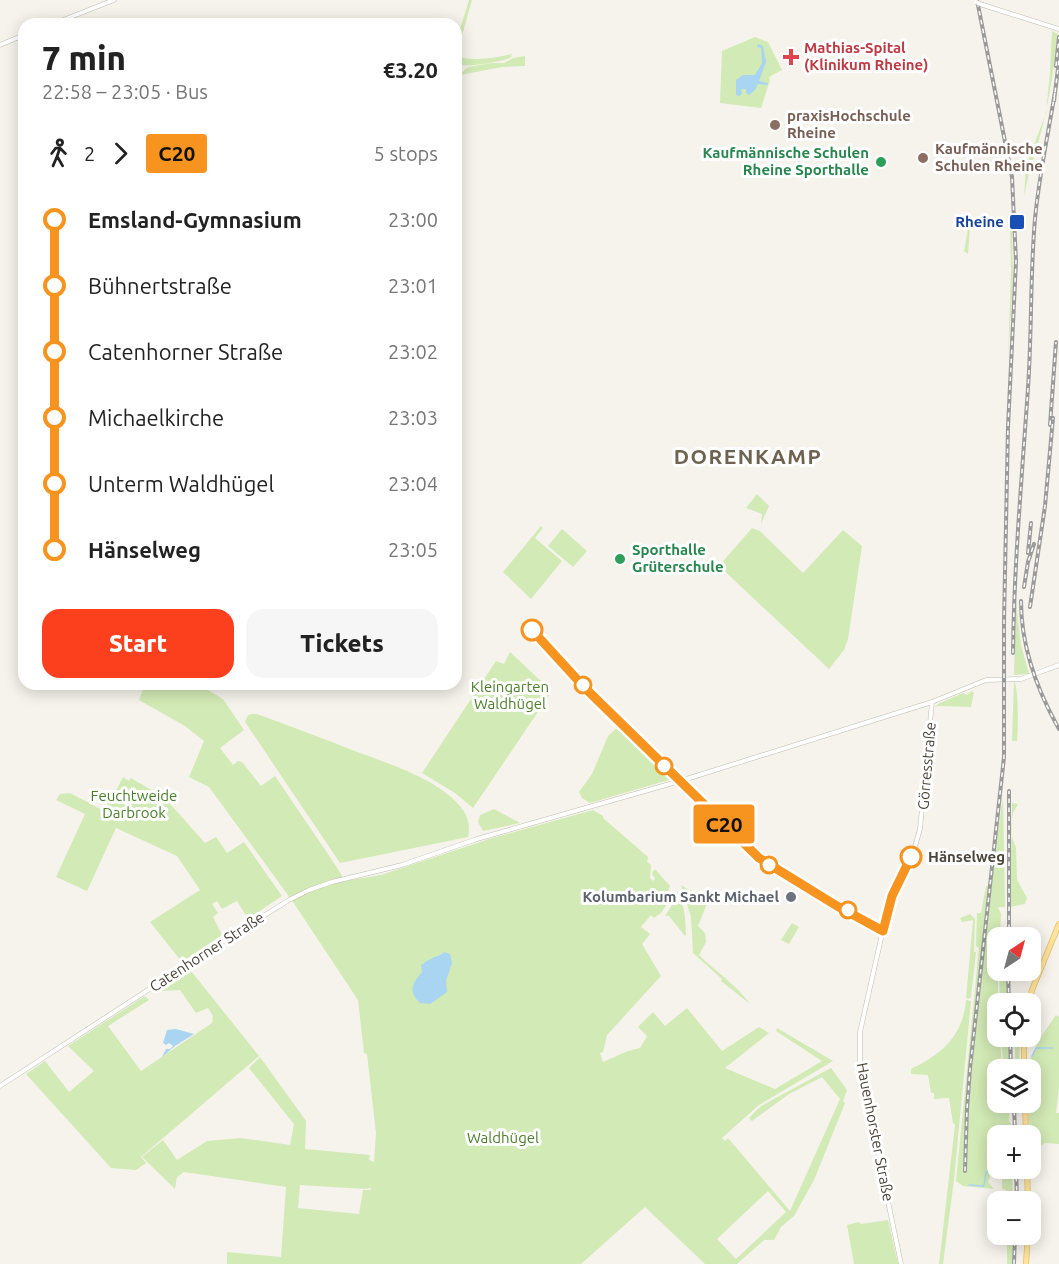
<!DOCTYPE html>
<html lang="en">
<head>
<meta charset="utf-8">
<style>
  :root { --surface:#fff; --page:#f6f6f6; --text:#222; --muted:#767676; --accent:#fc3f1d }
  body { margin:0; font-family:Ubuntu,sans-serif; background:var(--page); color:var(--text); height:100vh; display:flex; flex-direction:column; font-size:22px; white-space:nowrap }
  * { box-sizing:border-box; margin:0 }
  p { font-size:20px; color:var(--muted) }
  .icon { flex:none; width:33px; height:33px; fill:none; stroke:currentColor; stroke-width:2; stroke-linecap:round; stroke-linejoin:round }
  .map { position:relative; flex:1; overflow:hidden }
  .details { position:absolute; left:18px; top:18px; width:444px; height:672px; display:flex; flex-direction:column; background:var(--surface); border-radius:18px; box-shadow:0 3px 15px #0003 }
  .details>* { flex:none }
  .badge { padding:0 12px; border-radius:4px; font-size:21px; line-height:39px }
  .needle { width:39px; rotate:36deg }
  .tools { position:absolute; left:987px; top:927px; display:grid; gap:12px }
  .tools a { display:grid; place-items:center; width:54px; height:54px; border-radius:12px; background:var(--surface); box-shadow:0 3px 15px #0003; font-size:30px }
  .map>.badge { position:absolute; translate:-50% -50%; box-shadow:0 0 0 3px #fff }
  .legs { display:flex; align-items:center; gap:9px; height:66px; padding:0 24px; font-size:20px }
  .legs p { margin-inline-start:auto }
  .overview { display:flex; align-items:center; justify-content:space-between; height:102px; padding:0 24px }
  h1 { font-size:33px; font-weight:800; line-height:45px }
  .primary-button { display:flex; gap:12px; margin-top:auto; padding:12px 24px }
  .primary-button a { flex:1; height:69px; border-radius:18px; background:var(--accent); color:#fff; font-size:24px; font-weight:800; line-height:69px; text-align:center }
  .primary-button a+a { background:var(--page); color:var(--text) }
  ul { padding:0 24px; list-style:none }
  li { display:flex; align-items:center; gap:21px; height:66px; font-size:22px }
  li i { display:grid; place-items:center; width:9px; height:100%; margin:0 8px; background:currentColor }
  li i::after { content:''; width:15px; height:15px; margin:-8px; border:4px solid; border-radius:50%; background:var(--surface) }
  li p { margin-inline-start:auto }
  li:first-child i { background:linear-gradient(#0000 50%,currentColor 0) }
  li:last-child i { background:linear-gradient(currentColor 50%,#0000 0) }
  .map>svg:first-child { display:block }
</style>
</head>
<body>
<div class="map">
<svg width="1059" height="1264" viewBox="0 0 1059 1264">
  <rect width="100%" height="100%" fill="#f6f3ec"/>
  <path fill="#d2eab5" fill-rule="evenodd" d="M469,0H472L461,39H459L460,29Z
    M1052,31L1058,34C1053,78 1046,121 1032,163L1028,162L1027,167L1030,169L1024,196L1026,166L1046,113L1050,72Z
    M755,37L768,42L782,70L769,77L770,80L761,108L720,103L722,51Z
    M457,44V57C475,61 494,58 512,54L511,57C507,61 467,67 463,65C461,64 459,62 456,60Z
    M525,56V66L502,67L460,75L459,88V75L468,67L492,63H504L513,58Z
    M970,218H975V227H970L968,254L964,251Z
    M1010,224L1012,227L1013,278L1008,358L1011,272Z
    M757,494L769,506L761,524L762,514L746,508Z
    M541,526L543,528L535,538L562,561L531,599L503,572Z
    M752,528L760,531L803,573L843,530L862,546L848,639L844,650L829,669L719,566Z
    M562,529L587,551L573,567L548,546Z
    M1016,600L1021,645L1029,674L1014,675Z
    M510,652L543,683L541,685L550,694L473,808L455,793L422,773L496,661L504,664Z
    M1014,681C1019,688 1018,731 1017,741H1012Z
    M145,684H198L223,699L244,730L220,748L233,765L238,761L242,762L261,786L275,776L336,866L345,881L381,875L489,839L593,810L603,816V818L648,857L647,862L651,865L650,878L653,881L655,879L652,873L655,869L670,886L667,895L671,898L661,913L654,918L651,915L641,927L650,934L642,944L661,976L607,1035L603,1052L600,1053L603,1062L628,1051L640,1048L647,1036L638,1027L653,1012L665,1026L687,1008L722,1051L759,1027L769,1033L725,1068L775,1089L822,1061L776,1031L777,1028L833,1061L759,1105L722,1138L725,1141L728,1138L790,1211L840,1099L822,1077L789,1094L752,1121L749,1118L761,1106L831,1068L847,1090L843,1101L845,1103L814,1180L794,1216L781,1227L774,1240H764L737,1264H705L645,1207L581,1264H227V1252L281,1257L286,1187L184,1172L177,1177L175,1189L142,1157L163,1140L177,1160L207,1141L241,1138L290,1145L294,1124L249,1068L260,1057L306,1121L305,1149L370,1155L369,1160L374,1162L376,1133L367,1054L364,1053L358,1000L293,902L209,787L189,777L204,741L185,726L139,700ZM300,1185L366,1189L371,1188V1190H363L359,1214L298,1208ZM768,1191L786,1212L736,1259L717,1239Z
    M972,691L974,692L971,707L938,706L935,708L938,704L963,693L967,695Z
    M252,714H257C289,726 320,737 352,750C386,763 441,779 463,810C469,818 470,828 468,837L340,863L245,722L248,715Z
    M619,726L672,779L590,803L582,798L579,792L592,774L608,736Z
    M123,777L129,781L131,778C142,785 157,792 167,801C180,814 192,829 205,843L216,837L227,853L244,842L282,896L248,919L237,901L222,909L217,901L212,904L218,913L213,917L222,935L182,962L150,922L200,890L177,856L116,828L87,891L56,877L85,814L56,800L60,794L70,793L106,812L108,809L105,795L116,791Z
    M1003,797L1005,907H998L1001,914L1000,937L998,938V1036L1000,1037L1002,1069L998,1070L997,1104L993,1108L997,1112L1004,1107L1005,1103H1010L1009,1121L1011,1123V1135L998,1136V1168L1012,1169L1013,1201H1006V1190L1002,1189V1178L997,1173L991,1174L988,1182L994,1189L963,1186L956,1181L979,948L976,946L977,913H981L986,886H988L967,1093L964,1172H967L969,1097L996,844Z
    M1012,803L1018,804L1013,813L1010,832L1016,848L1017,880L1027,898L1025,904L1010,907Z
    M494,809L520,823L483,831L478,822L480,815Z
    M681,885L708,901L698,926L705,933L706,942L699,955C716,972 737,985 750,1004L721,981L722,979L693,953L691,917Z
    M678,896C686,906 685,922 686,935L685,936L669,916H665Z
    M970,914L975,919L974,952H976L971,997L969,999L966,998L973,920L962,922L960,918Z
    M792,923L799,927L789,944L781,940Z
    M191,971L259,1056L141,1157L146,1163L136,1170L111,1168L26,1074L45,1061L69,1092L94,1071L68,1046L145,996L149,1000L108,1026L141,1071L212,1023L213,1016L208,1008L196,1013L180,990L162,991L158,988L183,972Z
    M999,971H1007L1008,1003H1000Z
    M966,1000L971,1001L954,1180L943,1264H939L955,1125L953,1123L949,1098L934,1099V1093H931L928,1075L911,1074V1069C942,1054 963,1036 966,1000Z
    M1056,1015L1059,1017V1087L1056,1113H1059V1144L1045,1143L1036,1149L1031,1147L1028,1103L1030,1102V1070L1027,1069V1066L1040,1038Z
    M1001,1037H1009L1010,1069H1004Z
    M1015,1037H1020L1019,1069H1015Z
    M888,1220L898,1264H854L847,1225L859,1222L861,1224Z
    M1007,1235H1013L1012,1264H1007Z"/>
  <path fill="#a9d4f2" d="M758,44L763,46L766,62L759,81L768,83V85L758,84L755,90L749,95L746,93V89H741L742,93L740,96L736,95V80L743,75H755L762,63L761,48L757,47Z
    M444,952L450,954L452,963L446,981L447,992L430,1004L420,1003C407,990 413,983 422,972L421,965C425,963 426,961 431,959C437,955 438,958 444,952Z
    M176,1029L194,1034L175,1046L162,1057L166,1049H170L173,1046L169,1043L166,1045L163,1043L167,1030Z"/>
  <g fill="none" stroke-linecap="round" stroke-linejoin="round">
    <path stroke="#a9d4f2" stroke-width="1.5" d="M1032,1056L1036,1048H1053
      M969,1185L984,1186L986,1172L998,1167"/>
    <g stroke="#c2bbae" stroke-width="5">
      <path id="minor" d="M983,5L1059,29
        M53,24L114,0
        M0,45L24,35
        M0,1086L222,942L289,900L309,890L332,882L402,865L477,839L680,781L932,702L986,680L1021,679L1059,665
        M901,1264L862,1076L860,1060V1032L882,934L892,896L914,850L920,829L932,702"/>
    </g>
    <g stroke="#e6c16a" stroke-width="6">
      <path id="major" d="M1029,1004L1032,990L1059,924
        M1024,1070V1036
        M1025,1102L1026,1136
        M1027,1168L1028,1202
        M1026,1264L1028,1234"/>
    </g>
    <use href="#minor" stroke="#fff" stroke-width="4"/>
    <use href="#major" stroke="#ffe39c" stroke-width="4.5"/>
    <g stroke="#9a9a9a" stroke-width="4">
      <path id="rail" d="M1056,66L1059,37
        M1054,101L1059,60
        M1050,425L1056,342
        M1028,553L1031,523
        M1024,587L1028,562L1034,544
        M1021,601C1021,646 1037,690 1059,729
        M1030,607L1045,506L1053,418
        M1013,653C1014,564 1022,476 1028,388C1032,332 1030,275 1035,219C1039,176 1048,135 1055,92
        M1009,938V791
        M1008,970L1009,1004
        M1010,1036L1011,1070
        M1014,1102L1015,1136
        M1016,1168L1017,1202
        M965,1171L967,1109L970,1069L1004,757V622L1008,427L1016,261L1012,177L977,0
        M1014,1264L1015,1234"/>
    </g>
    <use href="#rail" stroke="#fff" stroke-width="1.5" stroke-dasharray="4.5" stroke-linecap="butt"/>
    <g stroke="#c2bbae" stroke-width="5" stroke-linecap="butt">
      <path id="minor-bridge" d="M976,2L983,5"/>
    </g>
    <use href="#minor-bridge" stroke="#fff" stroke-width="4"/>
  </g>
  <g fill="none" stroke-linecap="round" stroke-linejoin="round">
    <g stroke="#fff" stroke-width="14">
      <path id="line-1" d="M532,630L585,688L759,858L837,906L883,931L892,896L911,857"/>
    </g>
    <use href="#line-1" stroke="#f6941f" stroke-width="9"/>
  </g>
  <path fill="#e0444e" stroke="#fff" stroke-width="2" d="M788 48h6v6h6v6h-6v6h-6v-6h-6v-6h6z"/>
  <g fill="#8d6e63" stroke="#fff" stroke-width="2">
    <circle cx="775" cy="125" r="6"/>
    <circle cx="923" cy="158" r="6"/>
  </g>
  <g fill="#2e9e5b" stroke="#fff" stroke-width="2">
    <circle cx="881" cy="162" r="6"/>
    <circle cx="620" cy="559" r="6"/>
  </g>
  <rect fill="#1a4fb4" stroke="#fff" stroke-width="2" x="1009" y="214" width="16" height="16" rx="3"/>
  <g fill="#fff" stroke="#f6941f" stroke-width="3">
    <circle cx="532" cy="630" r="10"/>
    <circle cx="583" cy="685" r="8"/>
    <circle cx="664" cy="766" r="8"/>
    <circle cx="911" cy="857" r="10"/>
    <circle cx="769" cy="865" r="8"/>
    <circle cx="848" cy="910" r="8"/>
  </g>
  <circle fill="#6b7280" stroke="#fff" stroke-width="2" cx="791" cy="897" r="6"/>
  <g text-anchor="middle" stroke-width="6" stroke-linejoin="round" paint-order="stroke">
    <g font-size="15" font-weight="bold" fill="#be3a42" stroke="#fff" text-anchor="start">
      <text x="804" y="53">Mathias-Spital<tspan x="804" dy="17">(Klinikum Rheine)</tspan></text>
    </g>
    <g font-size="15" font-weight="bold" fill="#785e54" stroke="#fff" text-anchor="start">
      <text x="787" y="121">praxisHochschule<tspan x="787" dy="17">Rheine</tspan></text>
      <text x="935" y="154">Kaufmännische<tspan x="935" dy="17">Schulen Rheine</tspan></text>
    </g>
    <g font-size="15" font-weight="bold" fill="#27864d" stroke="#fff" text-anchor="end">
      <text x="869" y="158">Kaufmännische Schulen<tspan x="869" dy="17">Rheine Sporthalle</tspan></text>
      <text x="632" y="555" text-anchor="start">Sporthalle<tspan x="632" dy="17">Grüterschule</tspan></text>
    </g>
    <g font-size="15" font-weight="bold" fill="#164399" stroke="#fff" text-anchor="end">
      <text x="1004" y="227">Rheine</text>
    </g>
    <g font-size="15" fill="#4a7f2a" stroke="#fff">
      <text x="510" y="692">Kleingarten<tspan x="510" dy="17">Waldhügel</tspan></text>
      <text x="134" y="801">Feuchtweide<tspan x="134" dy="17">Darbrook</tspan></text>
      <text x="503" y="1143">Waldhügel</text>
    </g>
    <g font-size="15" fill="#4b4439" stroke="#fff">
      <text transform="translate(927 766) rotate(-85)" y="5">Görresstraße</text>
      <text transform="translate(207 952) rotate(-33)" y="5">Catenhorner Straße</text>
      <text transform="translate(875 1132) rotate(79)" y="5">Hauenhorster Straße</text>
    </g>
    <g font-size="15" font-weight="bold" fill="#4b4439" stroke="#fff" text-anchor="start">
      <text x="928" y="862">Hänselweg</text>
    </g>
    <g font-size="15" font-weight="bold" fill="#5b616d" stroke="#fff" text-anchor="end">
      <text x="779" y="902">Kolumbarium Sankt Michael</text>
    </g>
    <g font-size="21" font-weight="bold" letter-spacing="1.5" fill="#6e6250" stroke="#fff">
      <text x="748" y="464">DORENKAMP</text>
    </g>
  </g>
</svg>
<div class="tools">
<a><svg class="needle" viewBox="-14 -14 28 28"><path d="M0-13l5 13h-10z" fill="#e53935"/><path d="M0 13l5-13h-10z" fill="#767676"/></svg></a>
<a><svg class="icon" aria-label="locate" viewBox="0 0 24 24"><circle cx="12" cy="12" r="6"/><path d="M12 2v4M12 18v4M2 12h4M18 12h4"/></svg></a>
<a><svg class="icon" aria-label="layers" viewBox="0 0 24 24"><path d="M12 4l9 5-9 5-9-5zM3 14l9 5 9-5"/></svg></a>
<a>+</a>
<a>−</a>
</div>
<b class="badge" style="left:724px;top:824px;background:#f6941f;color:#111">C20</b>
<section class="details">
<div class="overview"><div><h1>7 min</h1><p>22:58 – 23:05 · Bus</p></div><b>€3.20</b></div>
<div class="legs"><svg class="icon" aria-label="walk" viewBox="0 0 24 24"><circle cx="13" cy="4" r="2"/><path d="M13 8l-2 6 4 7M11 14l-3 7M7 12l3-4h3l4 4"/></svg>2<svg class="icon" aria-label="forward" viewBox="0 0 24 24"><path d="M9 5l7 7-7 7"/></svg><b class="badge" style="background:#f6941f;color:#111">C20</b><p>5 stops</p></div>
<ul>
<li><i style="color:#f6941f"></i><b>Emsland-Gymnasium</b><p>23:00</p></li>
<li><i style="color:#f6941f"></i><span>Bühnertstraße</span><p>23:01</p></li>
<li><i style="color:#f6941f"></i><span>Catenhorner Straße</span><p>23:02</p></li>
<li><i style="color:#f6941f"></i><span>Michaelkirche</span><p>23:03</p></li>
<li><i style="color:#f6941f"></i><span>Unterm Waldhügel</span><p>23:04</p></li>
<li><i style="color:#f6941f"></i><b>Hänselweg</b><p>23:05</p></li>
</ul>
<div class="primary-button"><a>Start</a><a>Tickets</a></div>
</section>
</div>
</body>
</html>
